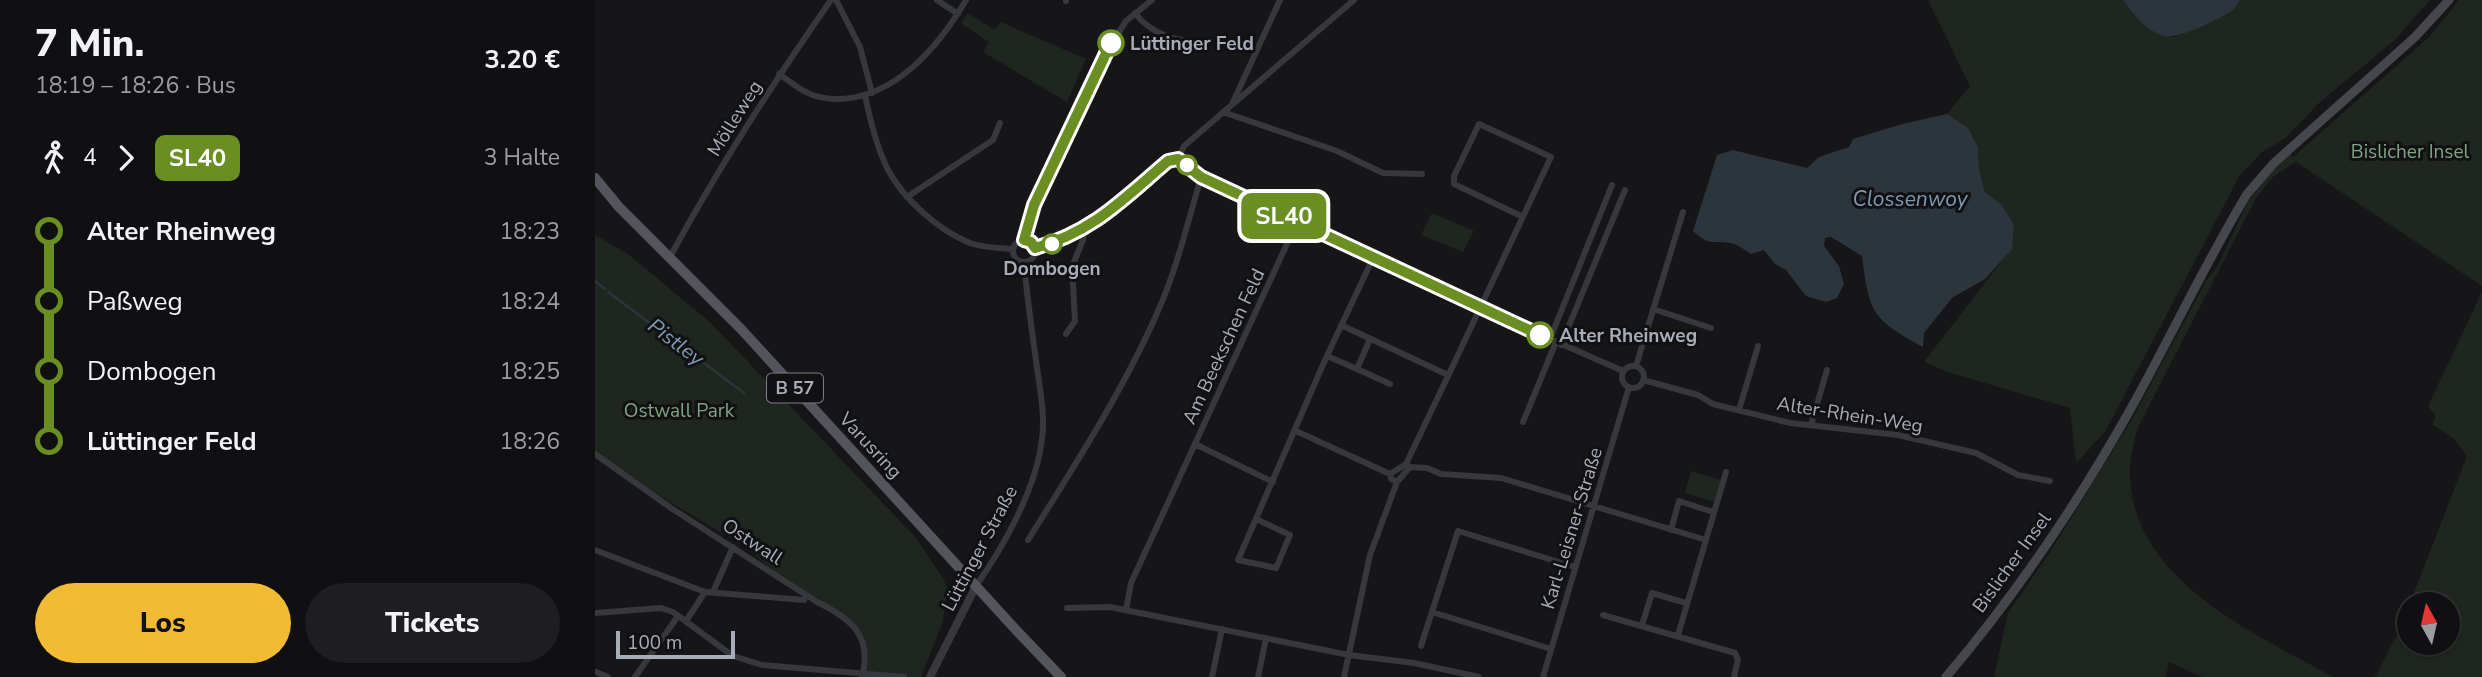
<!DOCTYPE html>
<html lang="de">
<head>
<meta charset="utf-8">
<style>
  :root { --surface:#101012; --page:#1e1e20; --text:#f1f3f6; --muted:#9c9d9f; --line:#303032; --accent:#f2bb34 }
  body { margin:0; font-family:"Nunito Sans",sans-serif; background:var(--page); color:var(--text); height:100vh; display:flex; flex-direction:column; font-size:26px; white-space:nowrap }
  * { box-sizing:border-box; margin:0 }
  p { font-size:23px; color:var(--muted) }
  .icon { flex:none; width:38px; height:38px; fill:none; stroke:currentColor; stroke-width:2; stroke-linecap:round; stroke-linejoin:round }
  .map { position:relative; flex:1; overflow:hidden }
  .panel { display:flex; flex-direction:column; background:var(--surface); width:595px }
  .panel>* { flex:none }
  .badge { padding:0 14px; border-radius:10px; font-size:24px; line-height:46px }
  .needle { width:46px; rotate:352deg }
  .tools { position:absolute; left:1802px; top:592px; display:grid; gap:14px }
  .tools a { display:grid; place-items:center; width:63px; height:63px; border-radius:50%; background:var(--surface); box-shadow:0 2px 5px #0004,0 0 0 2px var(--line); font-size:35px }
  .scale { position:absolute; left:21px; bottom:18px; width:119px; box-sizing:border-box; padding-left:7px; border:4px solid #a8acb8; border-top:0; font-size:19px; line-height:24px; white-space:nowrap; color:#a8acb8; -webkit-text-stroke:5px #111113; paint-order:stroke }
  .map>.badge { position:absolute; translate:-50% -50%; box-shadow:0 0 0 4px #fff }
  .legs { display:flex; align-items:center; gap:10px; height:77px; padding:0 35px; font-size:23px }
  .legs p { margin-inline-start:auto }
  .summary { display:flex; align-items:center; justify-content:space-between; height:119px; padding:0 35px }
  h1 { font-size:38px; font-weight:800; line-height:52px }
  .primary-button { display:flex; gap:14px; margin-top:auto; padding:14px 35px }
  .primary-button a { flex:1; height:80px; border-radius:42px; background:var(--accent); color:#111; font-size:28px; font-weight:800; line-height:80px; text-align:center }
  .primary-button a+a { background:var(--page); color:var(--text) }
  ul { padding:0 35px; list-style:none }
  li { display:flex; align-items:center; gap:24px; height:70px; font-size:26px }
  li i { display:grid; place-items:center; width:10px; height:100%; margin:0 9px; background:currentColor }
  li i::after { content:''; width:18px; height:18px; margin:-9px; border:5px solid; border-radius:50%; background:var(--surface) }
  li p { margin-inline-start:auto }
  li:first-child i { background:linear-gradient(#0000 50%,currentColor 0) }
  li:last-child i { background:linear-gradient(currentColor 50%,#0000 0) }
  main { display:flex; flex:1; min-height:0 }
  .map>svg:first-child { display:block }
</style>
</head>
<body>
<main>
<section class="panel">
<div class="summary"><div><h1>7 Min.</h1><p>18:19 – 18:26 · Bus</p></div><b>3.20 €</b></div>
<div class="legs"><svg class="icon" aria-label="walk" viewBox="0 0 24 24"><circle cx="13" cy="4" r="2"/><path d="M13 8l-2 6 4 7M11 14l-3 7M7 12l3-4h3l4 4"/></svg>4<svg class="icon" aria-label="forward" viewBox="0 0 24 24"><path d="M9 5l7 7-7 7"/></svg><b class="badge" style="background:#6b8e23;color:#fff">SL40</b><p>3 Halte</p></div>
<ul>
<li><i style="color:#6b8e23"></i><b>Alter Rheinweg</b><p>18:23</p></li>
<li><i style="color:#6b8e23"></i><span>Paßweg</span><p>18:24</p></li>
<li><i style="color:#6b8e23"></i><span>Dombogen</span><p>18:25</p></li>
<li><i style="color:#6b8e23"></i><b>Lüttinger Feld</b><p>18:26</p></li>
</ul>
<div class="primary-button"><a>Los</a><a>Tickets</a></div>
</section>
<div class="map">
<svg width="1887" height="677" viewBox="0 0 1887 677">
  <rect width="100%" height="100%" fill="#161618"/>
  <path fill="#1e261f" fill-rule="evenodd" d="M1333,0H1528C1540,17 1556,38 1580,37L1639,9L1645,0H1835L1800,40L1724,103L1690,138L1666,153L1645,175L1510,432L1481,463L1475,408L1356,373L1329,362L1416,249L1419,224L1406,204L1390,192L1384,169L1383,147L1373,129L1352,114L1375,86Z
    M1864,0H1887V286L1701,162L1679,176L1661,198L1542,429C1540,440 1536,453 1535,465C1530,577 1656,631 1738,677H1607L1574,662L1571,677H1399L1413,613L1455,552L1536,421L1611,281L1624,264L1652,203L1676,171L1695,154L1698,157L1834,37Z
    M373,13L400,30L405,22L408,23L491,59L472,102L388,52L394,42L366,23Z
    M837,213L879,231L868,252L826,235Z
    M0,235L33,254L117,324L322,539L349,580L353,590L347,624L326,677H267L268,647L256,622L192,582L149,546L13,465L0,453Z
    M1887,292V677H1780L1805,629L1872,456L1859,439L1837,424L1841,416L1833,406ZM1815,604H1853V642H1815Z
    M1096,471L1126,480L1120,502L1090,493Z"/>
  <path fill="#2c343c" d="M1528,0H1645C1644,2 1640,8 1639,9C1628,18 1580,41 1568,36C1550,30 1539,15 1528,0Z
    M1352,114L1373,128L1383,147L1384,169L1390,192L1406,204L1419,224L1417,249L1390,279L1357,298L1329,333L1328,347C1277,319 1274,313 1267,256L1236,237L1230,238L1229,246L1244,266L1249,284L1242,298L1231,302L1211,296L1191,270L1180,264L1169,250L1156,254C1150,250 1142,244 1135,243C1114,240 1117,247 1098,231L1122,155L1138,150L1212,168L1224,157L1254,147L1258,139L1307,124Z"/>
  <g fill="none" stroke-linecap="round" stroke-linejoin="round">
    <path stroke="#2c343c" stroke-width="2.5" d="M0,281L10,289
      M13,292L149,393"/>
    <path stroke="#37383d" stroke-width="6" d="M241,0L265,47L277,93
      M342,0L363,14
      M471,0V1
      M540,13C554,32 581,43 604,41
      M184,74C193,80 202,88 211,92C220,97 233,99 243,99C301,98 344,46 371,0
      M270,95C275,120 281,145 292,168C308,199 343,230 375,243C389,248 404,248 418,249
      M638,102L685,0
      M628,112L742,151L788,173L827,174
      M583,159L606,177L779,256L885,308L1028,371
      M583,159L589,146L759,0
      M312,197L398,140L405,123
      M429,240L439,205L511,52L531,21L557,0
      M418 251a11 11 0 1 1 22 0a11 11 0 1 1-22 0Z
      M440,248C498,233 528,199 573,161L583,159
      M75,257C123,168 178,83 236,0
      M1058,309L1116,328
      M746,325L853,375
      M471,334L480,321L477,267L488,240L489,230
      M955,339L1017,185
      M966,345L1030,190
      M732,356L762,369L775,339
      M1041,366L1088,212
      M1027 377a11 11 0 1 1 22 0a11 11 0 1 1-22 0Z
      M762,369L795,384
      M1048,380L1103,395L1118,404L1195,423L1303,435L1381,453L1423,475L1455,481
      M1144,410L1163,346
      M928,422L961,342
      M1216,425L1232,370
      M701,431L795,474
      M600,444L678,482
      M0,454L76,508L222,602C255,618 278,635 267,677
      M811,464C860,362 908,260 956,157L884,124L859,176V184L928,217
      M815,467L832,468L846,474L906,478L1111,540
      M661,519L695,535L681,568L643,560L730,360L779,256
      M1076,530L1084,501L1118,512
      M433,540C480,465 528,391 563,311C582,268 593,222 606,177
      M0,550L110,592L209,600
      M381,586C409,546 441,489 447,439C450,417 446,396 443,375C438,337 432,300 429,262
      M118,592L138,547
      M472,608L515,607L754,655L819,663L884,677
      M531,610L536,583L702,222
      M837,612L956,649
      M0,613L66,608L78,612L138,656L167,665L309,677
      M1008,615L1140,653L1143,660L1139,677
      M91,621L110,592
      M1047,625L1057,593L1091,603
      M1083,635L1131,472
      M826,646L863,531L980,567
      M1,672L13,677
      M40,677L83,616
      M617,677L627,629
      M663,677L671,638
      M749,677L775,555L802,482L815,467L811,464L795,474L796,479L802,482
      M948,677L1034,387"/>
    <path stroke="#37383d" stroke-width="8" d="M335,677L381,586"/>
    <path stroke="#45474d" stroke-width="9" d="M1351,677C1419,597 1478,510 1530,419C1572,345 1608,267 1652,194L1679,163L1820,37L1854,0"/>
    <path stroke="#53545c" stroke-width="10" d="M0,178L24,207L146,329L421,630L466,677"/>
  </g>
  <g fill="none" stroke-linecap="round" stroke-linejoin="round">
    <g stroke="#fff" stroke-width="16">
      <path id="line-1" d="M516,43L439,205L429,240L436,242L440,248C498,232 528,199 573,161L583,159L606,177L945,335"/>
    </g>
    <use href="#line-1" stroke="#6b8e23" stroke-width="10"/>
  </g>
  <g fill="#fff" stroke="#6b8e23" stroke-width="3.5">
    <circle cx="516" cy="43" r="12"/>
    <circle cx="592" cy="165" r="9"/>
    <circle cx="457" cy="244" r="9"/>
    <circle cx="945" cy="335" r="12"/>
  </g>
  <g text-anchor="middle" stroke-width="6" stroke-linejoin="round" paint-order="stroke">
    <rect fill="#111113" stroke="#7b7e86" stroke-width="2" x="172" y="373.5" width="56" height="29" rx="5"/>
    <g font-size="18" font-weight="bold" fill="#a8acb8">
      <text x="200" y="394">B 57</text>
    </g>
    <g font-size="19" font-weight="bold" fill="#a8acb8" stroke="#111113" text-anchor="start">
      <text x="535" y="50">Lüttinger Feld</text>
      <text x="457" y="275" text-anchor="middle">Dombogen</text>
      <text x="964" y="342">Alter Rheinweg</text>
    </g>
    <g font-size="19" fill="#a8acb8" stroke="#111113">
      <text transform="translate(139 118) rotate(-58)" y="7">Mölleweg</text>
      <text transform="translate(628 346) rotate(-65)" y="7">Am Beekschen Feld</text>
      <text transform="translate(1255 414) rotate(9)" y="7">Alter-Rhein-Weg</text>
      <text transform="translate(276 445) rotate(47)" y="7">Varusring</text>
      <text transform="translate(976 528) rotate(-73)" y="7">Karl-Leisner-Straße</text>
      <text transform="translate(158 541) rotate(33)" y="7">Ostwall</text>
      <text transform="translate(384 548) rotate(-62)" y="7">Lüttinger Straße</text>
      <text transform="translate(1416 562) rotate(-54)" y="7">Bislicher Insel</text>
    </g>
    <g font-size="19" fill="#7fa383" stroke="#111113">
      <text x="1815" y="158">Bislicher Insel</text>
      <text x="84" y="417">Ostwall Park</text>
    </g>
    <g font-size="21" font-style="italic" fill="#7f98b3" stroke="#111113">
      <text x="1315" y="206">Clossenwoy</text>
      <text transform="translate(81 342) rotate(37)" y="7">Pistley</text>
    </g>
  </g>
</svg>
<div class="tools">
<a><svg class="needle" viewBox="-14 -14 28 28"><path d="M0-13l5 13h-10z" fill="#e53935"/><path d="M0 13l5-13h-10z" fill="#9c9d9f"/></svg></a>
</div>
<div class="scale">100 m</div>
<b class="badge" style="left:689px;top:216px;background:#6b8e23;color:#fff">SL40</b>
</div>
</main>
</body>
</html>
